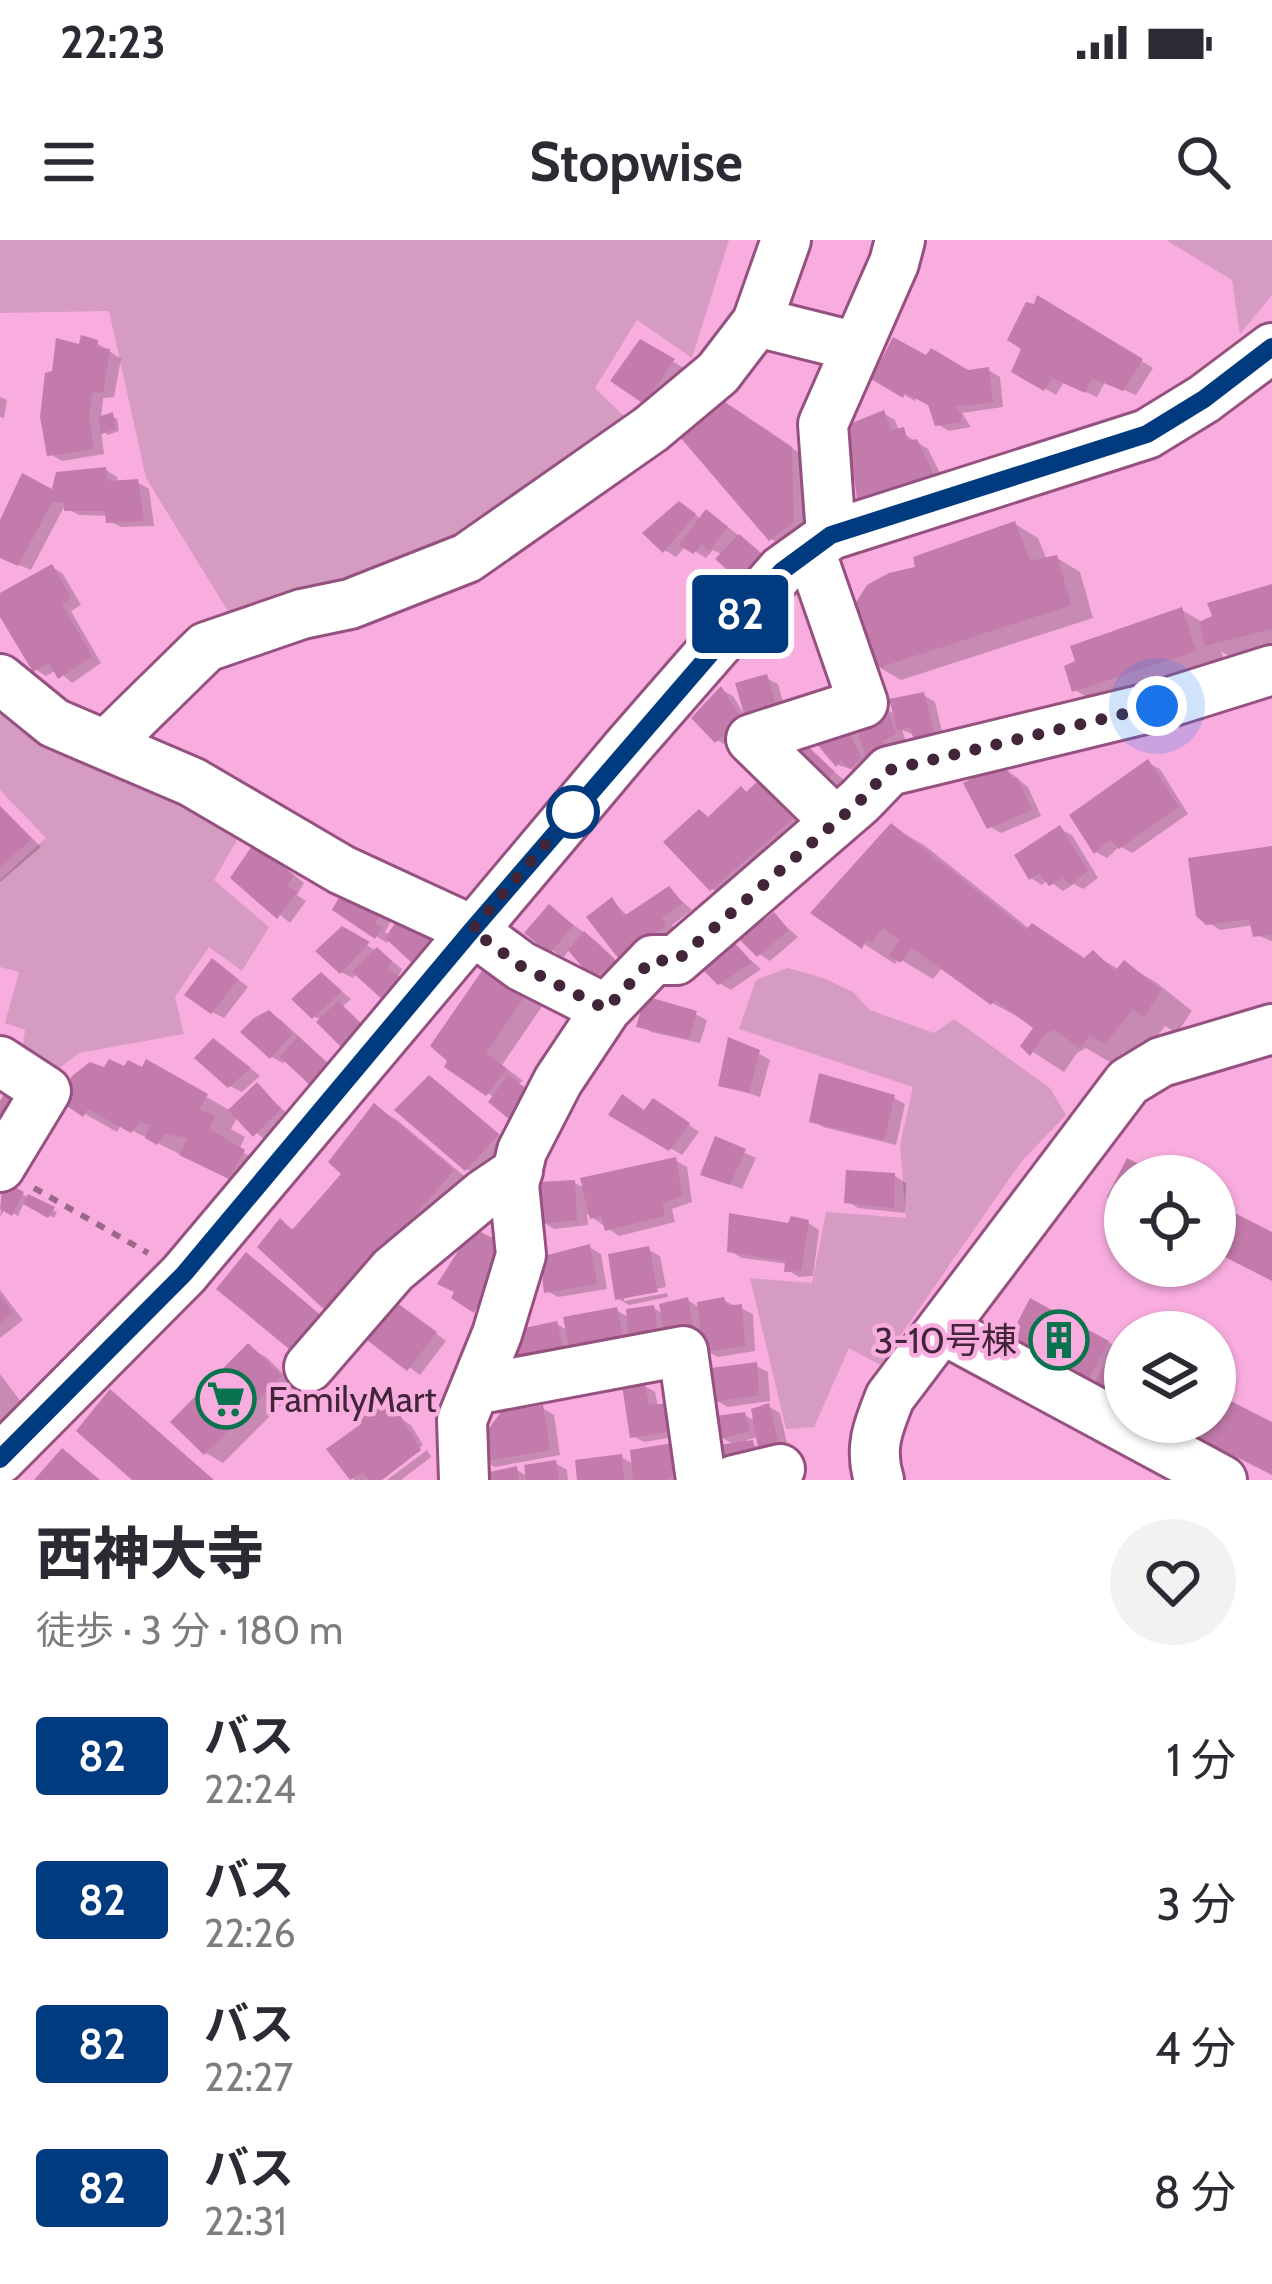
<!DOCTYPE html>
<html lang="ja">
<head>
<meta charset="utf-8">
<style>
  :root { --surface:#fff; --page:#f2f2f3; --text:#2b2b33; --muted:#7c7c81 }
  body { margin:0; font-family:Cabin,"Noto Sans JP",sans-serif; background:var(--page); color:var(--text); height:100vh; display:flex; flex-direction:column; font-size:45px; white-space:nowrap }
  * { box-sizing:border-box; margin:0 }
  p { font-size:39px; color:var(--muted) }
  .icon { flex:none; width:66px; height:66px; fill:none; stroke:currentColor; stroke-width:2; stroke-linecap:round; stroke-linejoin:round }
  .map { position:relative; height:1240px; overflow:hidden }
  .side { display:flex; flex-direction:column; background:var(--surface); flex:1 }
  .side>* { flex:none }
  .badge { padding:0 24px; border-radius:9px; font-size:42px; line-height:78px }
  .controls { position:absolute; left:1104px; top:915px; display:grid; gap:24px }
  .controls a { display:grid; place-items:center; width:132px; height:132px; border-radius:50%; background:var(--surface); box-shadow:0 3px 9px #0004; font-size:60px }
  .you { position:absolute; width:60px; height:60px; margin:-30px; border:9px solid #fff; border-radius:50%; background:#1a73e8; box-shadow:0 0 0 18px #1a73e833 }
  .map>.badge { position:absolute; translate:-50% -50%; box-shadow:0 0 0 6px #fff }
  .round { display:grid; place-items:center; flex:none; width:126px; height:126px; border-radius:63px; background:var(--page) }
  .summary { display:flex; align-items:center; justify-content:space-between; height:204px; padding:0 36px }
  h1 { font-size:57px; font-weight:800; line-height:90px }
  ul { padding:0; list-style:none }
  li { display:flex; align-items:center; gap:36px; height:144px; padding:0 36px }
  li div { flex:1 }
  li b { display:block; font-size:45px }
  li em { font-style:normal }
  li .badge { min-width:132px; font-weight:700; text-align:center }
  .status { display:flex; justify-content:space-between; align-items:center; height:84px; padding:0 60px; background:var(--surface); direction:ltr }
  .status svg { height:33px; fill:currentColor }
  header { display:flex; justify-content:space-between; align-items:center; height:156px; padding:0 36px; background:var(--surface); font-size:54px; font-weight:800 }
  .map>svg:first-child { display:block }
</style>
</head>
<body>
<div class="status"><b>22:23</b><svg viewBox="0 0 49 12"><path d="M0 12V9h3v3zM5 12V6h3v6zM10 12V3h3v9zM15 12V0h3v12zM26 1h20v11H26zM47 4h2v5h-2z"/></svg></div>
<header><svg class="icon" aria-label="menu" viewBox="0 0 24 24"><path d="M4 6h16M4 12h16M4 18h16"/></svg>Stopwise<svg class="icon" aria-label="search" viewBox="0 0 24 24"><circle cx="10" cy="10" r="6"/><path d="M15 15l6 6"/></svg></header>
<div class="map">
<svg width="1272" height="1240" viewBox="0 0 1272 1240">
  <rect width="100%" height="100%" fill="#f9addf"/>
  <path fill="#d69bc1" d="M0,0H729L692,118L637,80L595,148L628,180L459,308L234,381L146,238L109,71L0,73Z
    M1166,0H1272V55L1240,94L1232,40Z
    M0,453L241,593L214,640L269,687L242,731L209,707L175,757L184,794L79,813L47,838L21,820L25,790L5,783L19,732L0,727V640L46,598L0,550Z
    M788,728L823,738L853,752L870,770L934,793L954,779L1050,848L1066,875L1021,922L880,1125L849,1108L814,1187L786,1189L750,1038L812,1043L826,972L906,978L900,905L913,847L739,789L756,740Z"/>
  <path fill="#0003" fill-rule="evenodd" d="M1039,59L1153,128L1136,155L1105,142L1097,157L1064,142L1056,155L1015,131Z
    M97,103L121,119L114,157L103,158L101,179L117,178L119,191L108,195L101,190L104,214L62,221L50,214L82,107Z
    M641,103L684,128L657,168L646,161Z
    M927,119L968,133L988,130L1000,137L1003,167L962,173L971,187L949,191L937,184L931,163L917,156L915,161L875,138Z
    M0,157L7,160L4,178L0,177Z
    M884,174L895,180L899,191L928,209L944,241L871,263L859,257Z
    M746,177L823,229L803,318L771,299Z
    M106,230L117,237L118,243L137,242L149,249L154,286L121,287L109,281V276L79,275L64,267L31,330L0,317V287L54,253Z
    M691,271L702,280L718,279L777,326L723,315L713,310L706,318L686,306L676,317L665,310Z
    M1015,284L1038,298L1047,320L1057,318L1080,332L1093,378L901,440L877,426L919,330Z
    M52,327L63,334L81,365L71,371L101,423L72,443L57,430L46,436L35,429L0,371V356Z
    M1272,347V415L1240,423L1221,411L1227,429L1107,469L1075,450L1078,423L1182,370L1204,383Z
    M766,438L778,444L790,485L749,489L729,507L717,500L722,450L733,456L747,479Z
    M923,455L935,462L946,508L902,490L906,501L863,533L838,525L816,499L844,486L863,497L886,469L896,475Z
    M797,500L844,540L834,547L842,568Z
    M1148,523L1160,529L1188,574L1132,613L1120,606L1107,618L1096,612Z
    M1002,526L1028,547L1041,576L1001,593L989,586Z
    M759,544L771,551L802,587L723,655L712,649L710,579L742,549L749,554Z
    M0,566L41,607L0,642Z
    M892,587L924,605L1031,690L1087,720L1093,714L1120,730L1125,724L1157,743L1192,771L1177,793L1165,786L1139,820L1124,812L1113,824L1086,808L1077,813L1064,832L1024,806L1037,787L992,763L943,727L933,739L898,718L895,724L814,672Z
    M1060,589L1072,595L1098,638L1083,649L1074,644L1063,651L1048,640L1042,645L1031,638Z
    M1272,609V701L1256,695L1254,685L1220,690L1208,682Z
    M266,613L304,643L297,655L306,661L290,683L234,637Z
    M669,650L692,670L672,685L676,693L632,722L620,716L612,661L629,677Z
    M345,652L392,679L385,692L390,695L402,678L444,703L425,727L390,699L387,703L376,696Z
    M550,668L596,701L625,729L606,744L594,737L570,709L563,718L528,693Z
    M774,676L798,697L770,721L759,714Z
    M342,690L388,718L402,729L398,737L357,733L353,738L341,732Z
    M733,705L761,729L731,750L719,743Z
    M491,723L545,762L502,825L523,841L495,858L448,826Z
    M224,728L248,747L224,778L212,772Z
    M322,735L351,759L342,767L377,798L314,777Z
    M269,773L281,780L341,835L287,819L283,823L272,817Z
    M695,774L707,780L700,803L651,792L640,785Z
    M225,808L260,836L242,852L230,846Z
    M758,813L770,820L760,857L721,844Z
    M147,823L231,871L257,846L290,876L266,901L238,876L231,889L245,897L239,910L276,931L262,955L121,885L117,892L85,874L105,831H144Z
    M441,845L508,902L478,935L466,929Z
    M894,858L905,864L896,905L823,887L812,880Z
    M374,867L397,880L475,945L354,1085L281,982L296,991L345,934Z
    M665,868L699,892L682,915L612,874Z
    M717,900L756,918L742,949L703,934Z
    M675,920L687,927L692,962L672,969L675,982L619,996L587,974L588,985L554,989L543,982L575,943L586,949Z
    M895,936L906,943L905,973L858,968L847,961Z
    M4,944L29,958L57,972L54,978L24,962L18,976L5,969L0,977Z
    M808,983L819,990L813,1036L799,1037L787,1030L788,1024L742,1018L730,1011L790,986Z
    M589,1007L601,1014L607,1049L558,1057L547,1051Z
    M649,1010L660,1016L666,1047L624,1055V1061L667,1053L668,1057L629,1065L617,1058Z
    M0,1050L23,1080L0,1098Z
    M688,1060L700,1068L723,1060L753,1074L755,1111L718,1117L706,1111L519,1130L557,1084L569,1091L616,1070L630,1078L654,1068L663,1074Z
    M1032,1062L1125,1111V1159L1045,1116Z
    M405,1070L446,1101L420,1135L367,1097Z
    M248,1107L266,1117L298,1148L223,1223L206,1213Z
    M756,1126L768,1132L770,1161L728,1167L717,1161Z
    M0,1134L27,1170L0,1189Z
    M643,1145L655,1152L658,1167L692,1194L644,1202L633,1196Z
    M768,1166L780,1173L789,1212L766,1224L721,1197L745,1175L756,1182ZM759,1197L761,1209L746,1200Z
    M385,1168L411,1185L423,1205L377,1240H355L352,1238Z
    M542,1168L554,1175L560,1215L495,1227L483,1220Z
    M673,1206L687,1240H580L578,1222L621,1217L635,1225Z
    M427,1210L431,1217L401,1240H387Z
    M555,1223L567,1230L568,1240H483L517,1230L529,1237Z"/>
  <path fill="#c27baa" d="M1037,55L1143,119L1123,151L1092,138L1085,153L1052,138L1044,151L1011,132L1021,109L1007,100L1026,62L1034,64Z
    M81,95L98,100L97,107L110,109L103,152L92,153L89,178L94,209L47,216L40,177L45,133L52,131L56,98L79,104Z
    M893,97L926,115L931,108L968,130L989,127L993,162L955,167L961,174V182L935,186L928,165L905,153L903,158L871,139Z
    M640,99L675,119L644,164L610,141Z
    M713,154L792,207L794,282L769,301L673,189Z
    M884,170L891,190L904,187L908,201L917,199L934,235L857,259L847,185Z
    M113,172L116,189L101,194L98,177Z
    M106,227L108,241L138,239L144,281L106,283L105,271H64V262H52L18,326L0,318V280L22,233L52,249L56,232Z
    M679,261L696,274L663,313L642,293Z
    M706,269L728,287L709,311L702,304L693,314L679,305Z
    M1015,281L1030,321L1057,315L1071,365L875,429L853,367L867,345L889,333L915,327L913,317Z
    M739,294L767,318L742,343L715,319Z
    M52,324L71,358L62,364L92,416L58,439L49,423L33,432L0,377V353Z
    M1272,344V389L1205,406L1199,382L1212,376L1207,363Z
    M1182,367L1196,411L1072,452L1064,426L1075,421L1070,406Z
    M767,434L780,478L749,491L735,443Z
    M721,446L742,479L715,503L691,478Z
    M924,452L936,502L916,507L910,487L898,491L889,459Z
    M886,465L896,494L883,501L890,516L867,522L854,479Z
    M844,483L862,518L850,529L841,520L836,527L811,497Z
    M797,496L835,532L825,540L777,512Z
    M1148,519L1179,567L1119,609L1110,600L1094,614L1069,575Z
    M1003,523L1012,539L1017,537L1032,570L987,589L963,543Z
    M759,540L793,579L710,651L663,602L699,569L708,577L741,546L746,552Z
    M0,566L32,599L0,627Z
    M891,583L1026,690L1032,683L1084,718L1093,710L1115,731L1124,720L1161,750L1144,777L1133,769L1105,804L1090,795L1080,808L1054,790L1044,795L1030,816L1020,806L1033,788L995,760L991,765L912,708L900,723L889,715L900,700L883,688L871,703L866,699L862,709L810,673Z
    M1060,585L1088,631L1070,645L1063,638L1049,646L1039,633L1029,640L1014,615Z
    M254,603L294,635L287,646L297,652L277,679L230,638Z
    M1272,606V694L1253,697L1249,679L1206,685L1196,676L1188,618Z
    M669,646L683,663L662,678L666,686L618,718L586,677L612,657L624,676Z
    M344,648L383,670L375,683L382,687L375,699L332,670Z
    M549,664L573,685L550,714L524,693Z
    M774,672L789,690L757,717L739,699Z
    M401,674L435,695L412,723L385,698Z
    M342,686L370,702L340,734L315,711Z
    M584,691L616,721L592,739L568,710Z
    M733,701L752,722L718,745L700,727Z
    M377,707L392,721L388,728L405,741L385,762L352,732Z
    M212,718L238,739L211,774L184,755Z
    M490,719L529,750L486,813L507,829L486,856L444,827L447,821L430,806Z
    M321,732L342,751L312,779L291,759Z
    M645,756L697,771L689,799L636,787Z
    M338,761L368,790L346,812L316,782Z
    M269,770L293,793L270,819L240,792L254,778Z
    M298,796L331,827L313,848L280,817Z
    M728,797L760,810L749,853L718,846Z
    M213,798L251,828L228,848L194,818Z
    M109,819L124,826L128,820L142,827L146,819L208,854L199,870L215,876L209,889L245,910L229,939L179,915L188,898L164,894L157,905L145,898L150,885L140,882L131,893L88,869L83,877L58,860L72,836L90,822L104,827Z
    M819,833L895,855L884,900L809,882Z
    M429,835L499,894L465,931L394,870Z
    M508,835L534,854L515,884L488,862Z
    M257,842L281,869L253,897L228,870Z
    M622,854L644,870L653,858L690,883L669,911L608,875Z
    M4,855L26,868L0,909V861Z
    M374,863L454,930L329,1074L257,1007L280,978L292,990L341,934L328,922Z
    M715,896L746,909L730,945L700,935Z
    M676,917L682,956L662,963L665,976L605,991L601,976L590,979L580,938Z
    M1127,918L1162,936H1125V966L1107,957Z
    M846,930L895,933L894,968L844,963Z
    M3,940L24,952L12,976L0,969Z
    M575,940L577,980L540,984L537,942Z
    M28,954L55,967L48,978L23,964Z
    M1215,963L1272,992V1041L1215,1012Z
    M729,973L788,983L791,976L809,980L801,1031L784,1032L785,1021L727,1012Z
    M473,988L508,1006L474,1073L451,1058L454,1052L437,1044Z
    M590,1004L597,1044L544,1053L540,1017Z
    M649,1006L658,1052L615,1060L608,1014Z
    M246,1012L323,1077L294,1113L216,1049Z
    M0,1055L13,1073L0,1083Z
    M688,1057L694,1093L666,1100L659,1064Z
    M724,1057L727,1066L742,1064L745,1106L703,1112L697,1062Z
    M1030,1058L1109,1101L1087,1142L1009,1099Z
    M393,1060L437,1092L407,1131L363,1097Z
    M654,1065L659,1100L629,1104L626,1069Z
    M617,1067L625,1107L571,1119L563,1077Z
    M557,1081L565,1115L505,1125L515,1090Z
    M248,1103L282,1136L204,1215L170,1182Z
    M1116,1103L1125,1108V1160L1094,1145Z
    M757,1122L759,1155L714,1162L711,1128Z
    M644,1142L649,1165L679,1162L682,1189L630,1198L622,1145Z
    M110,1149L214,1240H132L76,1191Z
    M1215,1153L1272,1182V1235L1167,1182H1215Z
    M769,1163L779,1206L759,1213L751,1169Z
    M385,1164L395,1178L400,1175L421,1210L382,1240H369L363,1232L350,1240L326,1209L361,1184V1178Z
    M543,1165L550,1210L480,1222L479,1202L501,1172Z
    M745,1172L750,1191L718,1199L715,1176Z
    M753,1200L756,1218L721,1225L719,1205Z
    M673,1203L679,1232L666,1240H633L630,1210Z
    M62,1208L100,1240H34Z
    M622,1214L624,1240H577L575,1220Z
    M556,1220L559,1240H526L524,1225Z
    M517,1226L519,1240H480V1234Z"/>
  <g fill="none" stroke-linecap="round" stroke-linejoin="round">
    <g stroke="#95517f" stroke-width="54">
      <path id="minor" d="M757,82L857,107
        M831,295L823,184L894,23L900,0
        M810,310L863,463L751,499L836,582
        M0,439L54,483L192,542L342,630L472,690L521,726L606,769L653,720H676L860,561L889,531L1157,466L1272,430
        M106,505L206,407L302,374L350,364L467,318L651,189L718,133L757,82L786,0
        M0,821L46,851L0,927
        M942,1089L1222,1240
        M309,1127L393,1030L484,954L518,931
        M475,1150L683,1111L701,1240
        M0,1219L184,1034L625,510L782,330L831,295L1147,194L1204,159L1272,108
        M464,1240L462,1180L497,1094L521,1015L514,945L522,911L558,841L606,769
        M734,1240L780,1229
        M879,1240C869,1208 878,1187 890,1157L1128,842L1161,822L1272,789"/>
    </g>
    <path stroke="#9c688a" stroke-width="6" stroke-dasharray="9 9" stroke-linecap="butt" d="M34,948L148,1013"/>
    <use href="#minor" stroke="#fff" stroke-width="48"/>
  </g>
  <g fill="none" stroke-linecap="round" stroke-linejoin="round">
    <g stroke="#fff" stroke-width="27">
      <path id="line" d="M0,1219L184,1034L472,690L782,331L831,295L1147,194L1204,159L1272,107"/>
    </g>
    <use href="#line" stroke="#003b80" stroke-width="18"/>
    <path stroke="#422538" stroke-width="12" stroke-dasharray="0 21.6" d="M573,572L472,690L521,726L606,769L652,720L676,721L860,561L889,530L1157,466"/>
  </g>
  <defs>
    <g id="building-ring" transform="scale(3)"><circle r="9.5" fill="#f9addf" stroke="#08734c" stroke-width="1.5"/><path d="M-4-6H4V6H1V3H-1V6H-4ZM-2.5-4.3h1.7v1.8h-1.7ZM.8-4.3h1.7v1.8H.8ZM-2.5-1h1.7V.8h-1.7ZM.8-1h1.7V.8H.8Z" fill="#08734c"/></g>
    <g id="supermarket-ring" transform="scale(3)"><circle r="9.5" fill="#f9addf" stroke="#08734c" stroke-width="1.5"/><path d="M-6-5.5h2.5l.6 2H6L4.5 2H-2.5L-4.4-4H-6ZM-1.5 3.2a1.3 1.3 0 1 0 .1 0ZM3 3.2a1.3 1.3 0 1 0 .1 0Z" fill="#08734c"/></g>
  </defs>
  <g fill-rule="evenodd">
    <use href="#building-ring" x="1059" y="1100"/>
    <use href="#supermarket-ring" x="226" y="1159"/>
  </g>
  <circle fill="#fff" stroke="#003b80" stroke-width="6" cx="573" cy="572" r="24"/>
  <g text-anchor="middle" stroke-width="9" stroke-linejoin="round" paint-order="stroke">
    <g font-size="36" fill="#422538" stroke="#f9addf" text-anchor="end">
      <text x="1017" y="1113">3-10号棟</text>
      <text x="268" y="1172" text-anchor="start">FamilyMart</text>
    </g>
  </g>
</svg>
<div class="controls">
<a><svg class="icon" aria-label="locate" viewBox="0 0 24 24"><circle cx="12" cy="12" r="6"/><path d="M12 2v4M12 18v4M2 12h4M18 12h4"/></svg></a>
<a><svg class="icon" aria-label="layers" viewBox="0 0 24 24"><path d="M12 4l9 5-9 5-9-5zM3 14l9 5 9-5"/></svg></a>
</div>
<div class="you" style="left:1157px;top:466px"></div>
<b class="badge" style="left:740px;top:374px;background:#003b80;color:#fff">82</b>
</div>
<section class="side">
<div class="summary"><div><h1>西神大寺</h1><p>徒歩 · 3 分 · 180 m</p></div><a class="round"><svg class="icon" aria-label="heart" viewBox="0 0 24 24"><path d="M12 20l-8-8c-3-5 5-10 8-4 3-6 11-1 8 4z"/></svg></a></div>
<ul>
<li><span class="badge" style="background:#003b80;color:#fff">82</span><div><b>バス</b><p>22:24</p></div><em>1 分</em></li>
<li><span class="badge" style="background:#003b80;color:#fff">82</span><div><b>バス</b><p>22:26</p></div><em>3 分</em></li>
<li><span class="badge" style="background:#003b80;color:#fff">82</span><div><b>バス</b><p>22:27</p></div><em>4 分</em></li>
<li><span class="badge" style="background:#003b80;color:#fff">82</span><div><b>バス</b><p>22:31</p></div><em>8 分</em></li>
</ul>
</section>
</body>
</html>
